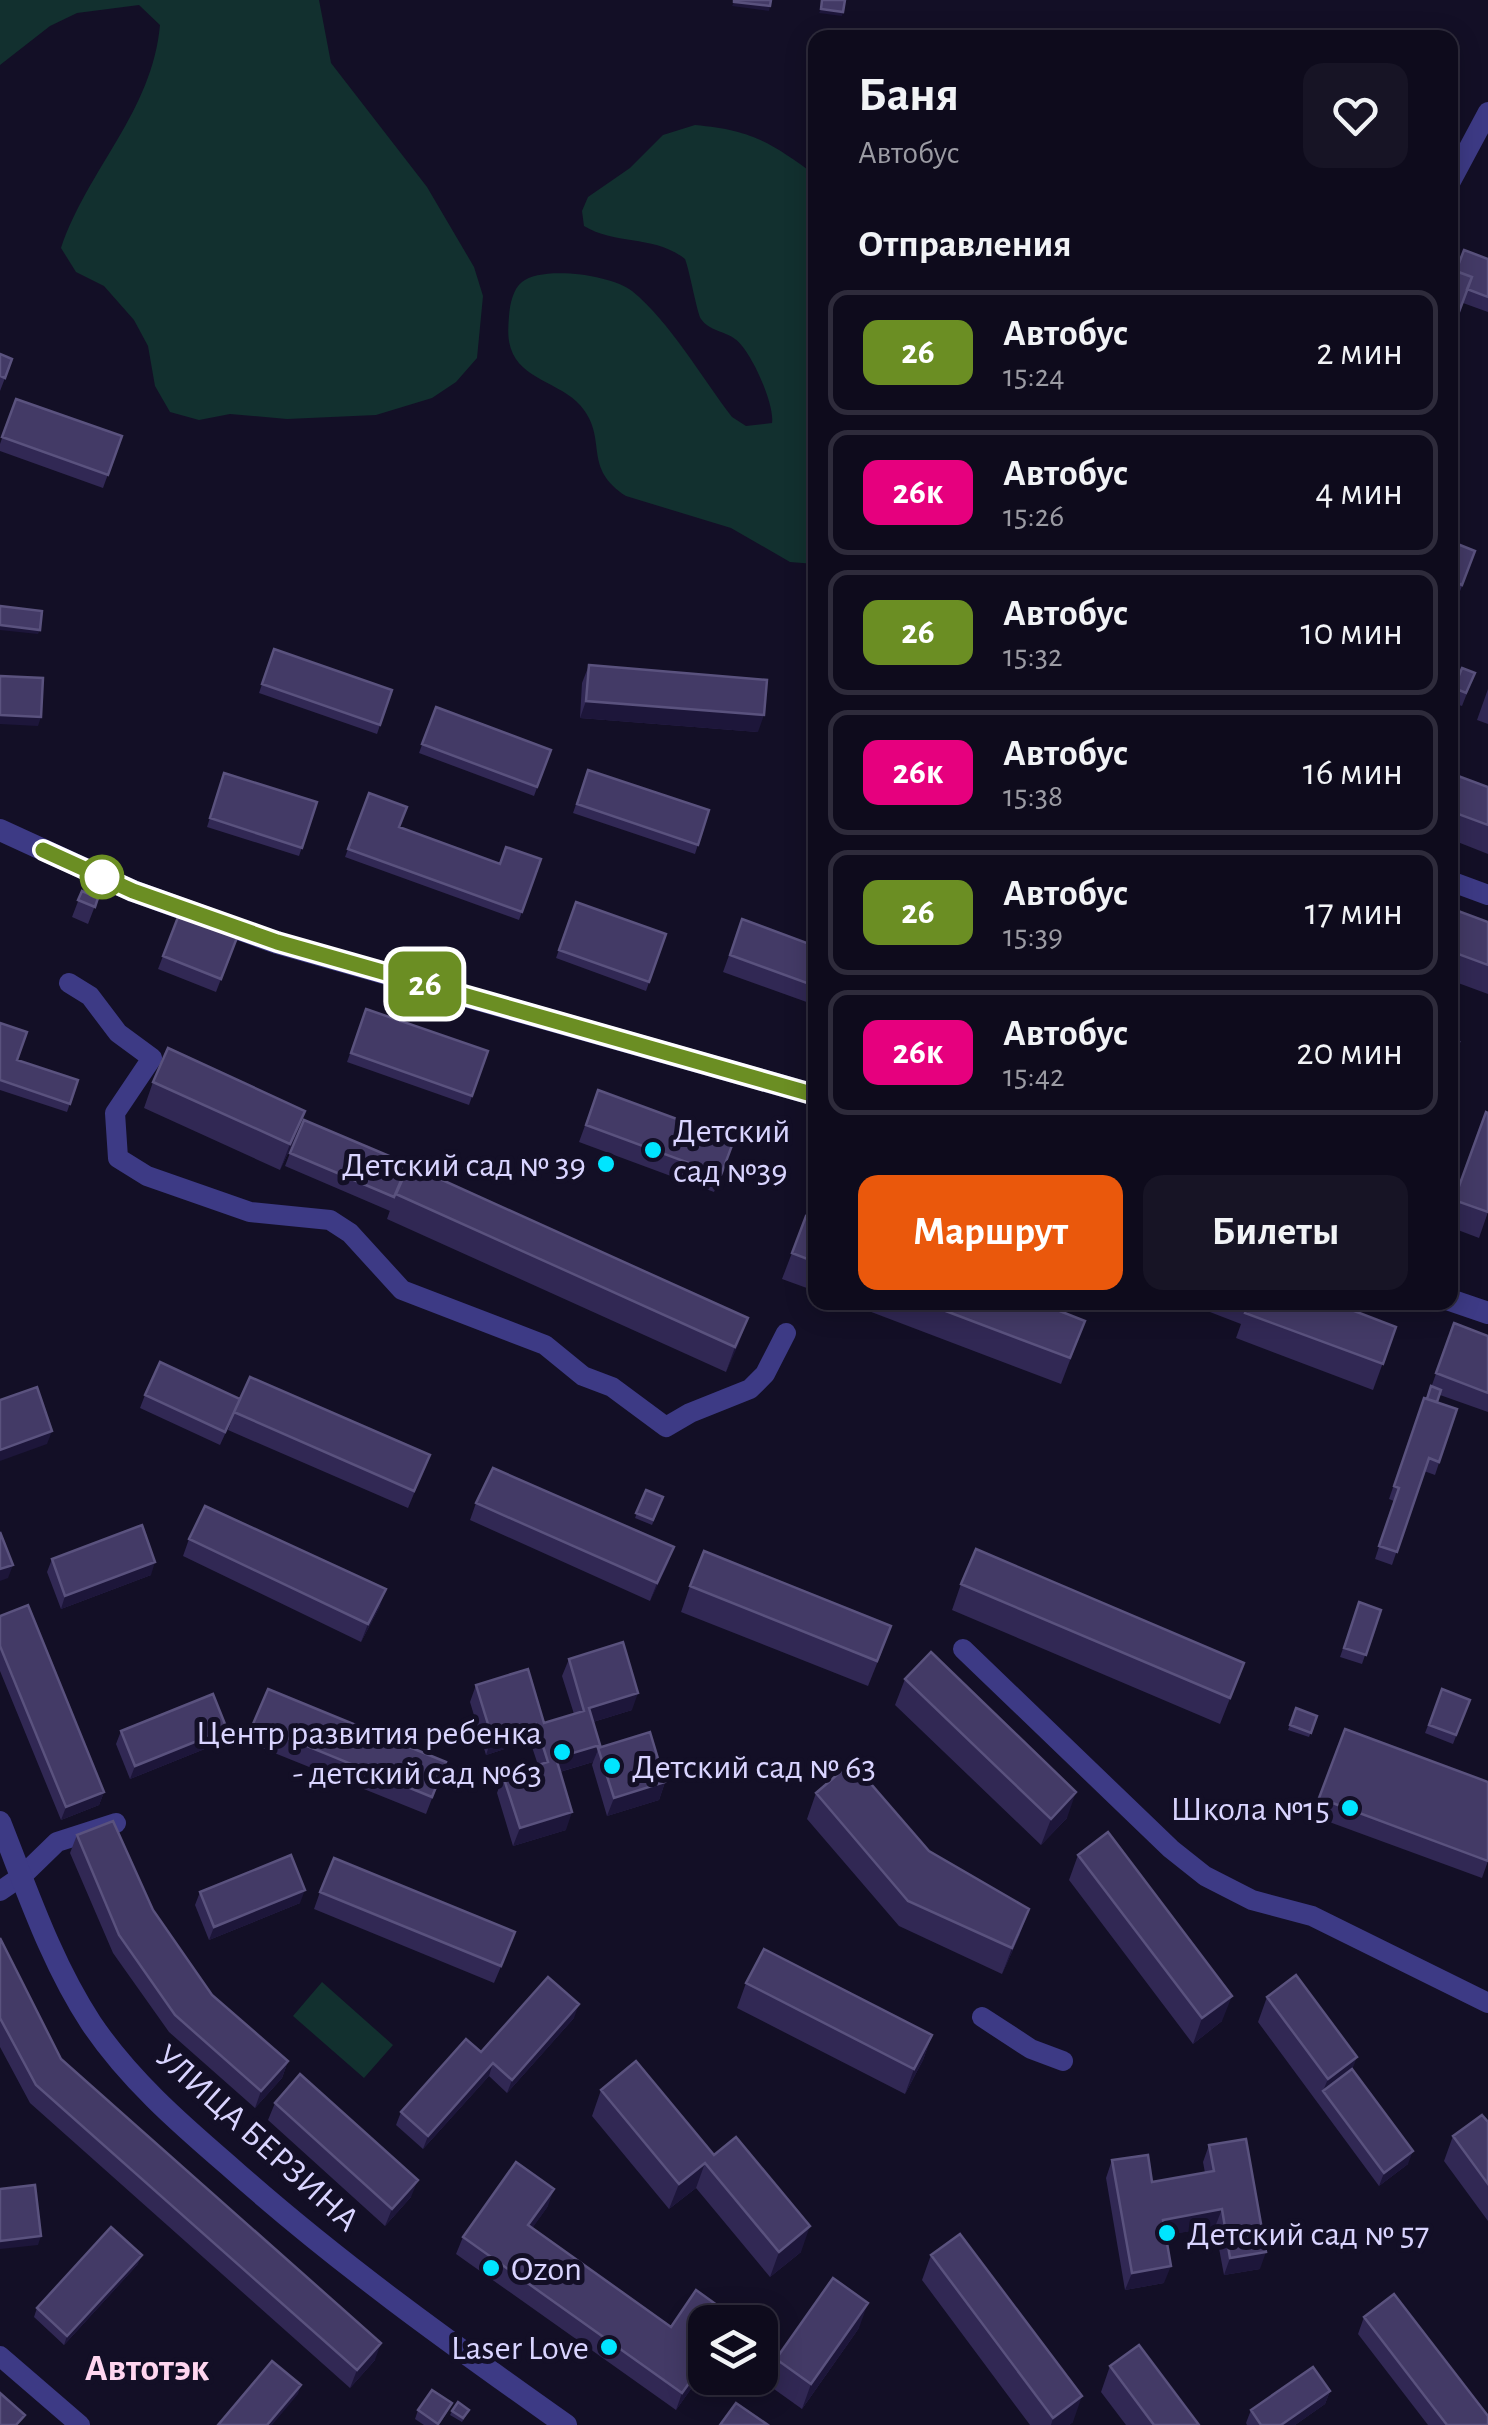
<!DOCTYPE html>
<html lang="ru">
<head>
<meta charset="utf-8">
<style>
  :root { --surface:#0e0b1c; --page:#171425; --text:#f1f3f6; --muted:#9b9ba3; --line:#2e2b3b; --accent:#ea580c }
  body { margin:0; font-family:"Alegreya Sans",sans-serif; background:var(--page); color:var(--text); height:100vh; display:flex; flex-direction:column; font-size:38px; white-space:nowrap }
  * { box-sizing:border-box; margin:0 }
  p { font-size:32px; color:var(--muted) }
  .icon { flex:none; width:55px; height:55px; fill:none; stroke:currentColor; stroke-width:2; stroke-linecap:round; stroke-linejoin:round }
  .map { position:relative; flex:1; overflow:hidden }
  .sheet { position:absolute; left:808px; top:30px; width:650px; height:1280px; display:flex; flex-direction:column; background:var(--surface); border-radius:20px; box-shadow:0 5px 25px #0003,0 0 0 2px var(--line) }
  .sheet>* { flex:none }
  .badge { padding:0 20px; border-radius:15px; font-size:35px; line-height:65px }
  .tools { position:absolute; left:688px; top:2305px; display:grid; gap:20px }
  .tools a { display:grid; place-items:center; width:90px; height:90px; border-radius:20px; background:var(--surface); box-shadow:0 5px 25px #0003,0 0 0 2px var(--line); font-size:50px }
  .map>.badge { position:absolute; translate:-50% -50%; box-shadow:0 0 0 5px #fff }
  h2 { padding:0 50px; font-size:38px; line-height:90px }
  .round { display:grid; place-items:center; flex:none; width:105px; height:105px; border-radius:20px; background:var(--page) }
  .summary { display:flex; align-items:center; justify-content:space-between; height:170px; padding:0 50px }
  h1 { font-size:48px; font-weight:700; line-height:75px }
  .action { display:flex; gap:20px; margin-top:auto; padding:20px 50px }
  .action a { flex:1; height:115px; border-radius:20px; background:var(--accent); color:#fff; font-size:40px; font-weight:700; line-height:115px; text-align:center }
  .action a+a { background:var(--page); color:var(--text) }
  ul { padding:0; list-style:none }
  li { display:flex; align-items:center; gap:30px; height:125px; margin:0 20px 15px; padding:0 30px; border:5px solid var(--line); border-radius:20px }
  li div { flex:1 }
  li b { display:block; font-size:38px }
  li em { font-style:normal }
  li .badge { min-width:110px; font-weight:700; text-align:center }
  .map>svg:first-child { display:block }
</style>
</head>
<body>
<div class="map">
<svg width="1488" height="2425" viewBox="0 0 1488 2425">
  <rect width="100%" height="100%" fill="#130f26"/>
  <path fill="#12302f" d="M0,0H319L331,63L427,187L474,267L483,296L477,358L456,382L432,398L376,415L287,419L230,414L199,420L170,412L155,386L148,346L134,320L104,286L76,272L61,248C89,167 152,112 160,25L139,5L77,13L50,26L0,65Z
    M695,125C751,130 770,142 815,175V564L790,562L731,528L626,496C583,468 607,442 584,410C567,385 526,381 513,354C507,341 508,329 509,316C510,304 513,289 522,282C542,265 613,275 632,291C670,322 702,378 732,417L746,426L772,423C775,405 751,350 735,339C725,331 709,331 701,319C697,313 690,272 685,259C655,235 615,245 584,226L582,211L588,197L630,168L663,135Z
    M322,1982L393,2045L364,2078L293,2016Z"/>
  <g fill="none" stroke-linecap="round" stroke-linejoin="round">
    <path stroke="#3d3a85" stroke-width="20" d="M1450,183L1488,112
      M1450,881L1488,895
      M69,983L90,996L118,1033L152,1058L115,1113L118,1158L147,1176L250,1212L330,1220L350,1233L402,1290L545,1345L583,1376L612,1387L666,1427L690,1413L750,1389L765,1374L786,1333
      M963,1649L1171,1849L1205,1876L1252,1900L1312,1916L1488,2003
      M0,1891L22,1876L57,1842L116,1823
      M982,2017L1031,2049L1063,2061
      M0,2356L80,2425"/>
    <path stroke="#3d3a85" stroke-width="22" d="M0,830L133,891L277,943L815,1095
      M1450,1300L1488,1313
      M0,1822C27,1890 51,1962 91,2023C128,2078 178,2122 228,2165C334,2260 450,2343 566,2425"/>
  </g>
  <path fill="#312854" d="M1488,259V312L1463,303L1456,271Z
    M0,354L5,378L0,391Z
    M16,399L122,436L103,488L0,451V444Z
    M1450,541L1475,551L1453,610L1450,609Z
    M274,649L392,690L377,734L259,693Z
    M589,665L758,732L580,718L582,683Z
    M1462,668L1475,673L1462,706L1450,702V699Z
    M1488,689V724L1477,720Z
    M436,707L551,750L534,796L419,753Z
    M588,770L709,810L695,854L573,813Z
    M224,773L317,802L299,856L207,827Z
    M1450,773L1488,787V854L1450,839Z
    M369,793L399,827L500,864L541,859L519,920L345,857Z
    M82,891L98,898L88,924L72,917Z
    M576,902L666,934L646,991L556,958Z
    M1450,908L1488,922V994L1450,980Z
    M180,912L238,935L216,992L158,969Z
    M742,919L815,946V1005L723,972Z
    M366,1009L488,1051L469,1105L347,1062Z
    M0,1023L17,1060L78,1080L67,1112L0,1090Z
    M153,1082L296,1136L280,1170L144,1108Z
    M598,1090L734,1140L714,1192L579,1142Z
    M1486,1112L1488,1212L1479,1238L1450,1227V1210Z
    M290,1153L748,1318L726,1372L387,1219L394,1199L390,1211L285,1166Z
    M806,1216L815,1219V1291L782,1279Z
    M845,1302H1037L1085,1321L1061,1384Z
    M1184,1302H1331L1396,1327L1373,1390L1236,1338L1241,1324Z
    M1454,1323L1488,1336V1412L1440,1395L1437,1402L1457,1409L1435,1475L1424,1471L1392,1565L1375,1559L1394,1501L1389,1499L1419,1411L1427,1399Z
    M145,1395L240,1399L430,1455L408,1508L228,1430L232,1419L220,1445L140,1408Z
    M646,1490L663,1497L652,1525L635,1518Z
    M476,1503L674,1547L650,1601L470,1520Z
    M189,1539L380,1606L361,1642L183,1556Z
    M52,1559L151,1575L61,1609L47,1572Z
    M961,1584L1244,1663L1220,1724L952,1610Z
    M690,1586L882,1651L868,1686L681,1612Z
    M1359,1602L1381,1610L1362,1664L1340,1657Z
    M0,1616L104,1792L99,1805L61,1820L0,1671Z
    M569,1659L632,1710L593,1722L600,1745L599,1748L665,1782L659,1800L607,1816L592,1765L593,1762L560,1772L566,1830L513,1846L497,1793L503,1776L538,1765L530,1741L486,1755L470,1702L476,1685L544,1723L574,1714L562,1676Z
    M905,1679L1067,1818L1041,1845L895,1705Z
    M1442,1689L1470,1700L1453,1744L1425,1733Z
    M1296,1708L1317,1716L1309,1737L1288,1730Z
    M253,1724L446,1762L426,1814L247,1742Z
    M1345,1729L1488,1861L1482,1878L1313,1816Z
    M121,1731L222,1742L130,1779L116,1744Z
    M816,1793L929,1851L1020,1934L1002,1974L899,1926L807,1819Z
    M77,1835L212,1995L288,2061L282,2078L255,2108L169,2032L113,1953L70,1853Z
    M1078,1855L1222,2021L1193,2044L1069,1880Z
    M200,1892L300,1903L209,1940L195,1905Z
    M320,1892L508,1950L494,1983L314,1909Z
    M0,1938L61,2059L375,2360L350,2388L30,2103L0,2047Z
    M746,1983L932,2035L923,2060L905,2094L737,2008Z
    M1267,1997L1352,2069L1408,2164L1379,2186L1258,2022Z
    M574,2018L507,2093L489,2076L423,2149L396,2125L401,2112L481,2052Z
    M601,2090L714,2155L801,2252L770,2277L696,2188L669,2209L592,2116Z
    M275,2103L411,2197L385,2226L268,2120Z
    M1488,2122V2221L1444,2161L1453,2136Z
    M1209,2145L1260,2269L1224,2275L1215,2227L1165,2235L1164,2283L1125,2290L1106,2178L1112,2160L1152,2182L1205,2173L1203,2162Z
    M548,2206L532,2228L671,2327L705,2322V2369L676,2410L456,2254L463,2237Z
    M931,2255L1073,2422L1069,2425H1030L922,2280Z
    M138,2264L64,2345L34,2317L37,2308Z
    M1364,2317L1488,2425H1428L1358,2334Z
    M859,2328L802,2409L767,2384L776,2359Z
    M1110,2366L1199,2425H1126L1101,2392Z
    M1330,2391L1325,2404L1295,2425H1247L1246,2423L1251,2410Z
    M418,2410L448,2411L439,2425H424L415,2419Z
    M452,2411L467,2414L462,2422L450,2415Z"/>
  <path fill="#1d163a" d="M734,2L770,6L769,11L732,6Z
    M821,9L843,12L842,16L819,13Z
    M0,625L40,630L38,634L0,630Z
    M586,701L764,715L758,732L580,718Z
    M0,715L41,717L38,726L0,724Z
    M305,1111L296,1136L280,1170L290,1144Z
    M748,1318L739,1343L726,1372L735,1347Z
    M52,1431L47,1444L0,1461V1450Z
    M674,1547L668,1564L650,1601L657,1583Z
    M155,1562L151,1575L61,1609L65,1596Z
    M13,1565L8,1578L0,1581V1569Z
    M386,1589L380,1606L361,1642L368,1624Z
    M638,1693L632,1710L583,1725L589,1708Z
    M536,1724L530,1741L486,1755L492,1737Z
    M227,1729L222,1742L130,1779L135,1766Z
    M600,1745L593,1762L549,1775L556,1758Z
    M665,1782L659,1800L607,1816L614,1798Z
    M104,1792L99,1805L61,1820L66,1807Z
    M1076,1792L1067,1818L1041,1845L1051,1819Z
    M572,1812L566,1830L513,1846L520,1828Z
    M305,1890L300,1903L209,1940L214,1927Z
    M1029,1909L1020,1934L1002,1974L1012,1948Z
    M1232,1996L1222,2021L1193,2044L1202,2018Z
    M579,2004L574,2018L507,2093L512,2080Z
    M932,2035L923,2060L905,2094L914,2069Z
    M1357,2057L1347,2083L1323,2091L1328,2079Z
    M288,2061L282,2078L255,2108L261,2091Z
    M493,2063L489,2076L423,2149L428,2136Z
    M1413,2151L1408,2164L1379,2186L1384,2173Z
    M705,2163L696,2188L669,2209L679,2184Z
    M418,2180L411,2197L385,2226L392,2209Z
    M554,2189L548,2206L522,2243L528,2225Z
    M1222,2209L1215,2227L1156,2237L1163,2220Z
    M810,2226L801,2252L770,2277L779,2252Z
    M41,2236L38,2245L0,2249V2241Z
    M1266,2252L1260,2269L1224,2275L1230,2258Z
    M142,2255L138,2264L64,2345L67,2336Z
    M1171,2266L1164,2283L1125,2290L1132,2273Z
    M868,2303L859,2328L802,2409L811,2384Z
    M381,2343L375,2360L350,2388L357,2370Z
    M705,2361V2369L676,2410L682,2393Z
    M301,2385L298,2394L272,2425H267Z
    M1330,2391L1325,2404L1295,2425H1281Z
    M1082,2396L1073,2422L1069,2425H1051L1053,2418Z"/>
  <path fill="#433a66" stroke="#5a527e" stroke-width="2.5" d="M734,0H771L770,6L734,2Z
    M822,0H845L843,12L821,9Z
    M1464,250L1488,259V297L1467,289L1472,277L1456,271Z
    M1450,269L1472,277L1450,336Z
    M0,354L12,359L5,378L0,376Z
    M16,399L122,436L108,475L2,437Z
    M1450,541L1475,551L1462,585L1450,580Z
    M0,606L42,611L40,630L0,625Z
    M274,649L392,690L380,725L262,684Z
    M589,665L767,680L764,715L586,701Z
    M1462,668L1475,673L1466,693L1454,688Z
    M0,676L43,678L41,717L0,715Z
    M436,707L551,750L537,787L422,744Z
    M588,770L709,810L698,845L577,804Z
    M224,773L317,802L302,848L210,818Z
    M1450,773L1488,787V825L1450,811Z
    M369,793L407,807L399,827L500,864L506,847L541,859L522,912L348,849Z
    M82,891L98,898L95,907L78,900Z
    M576,902L666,934L649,982L559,950Z
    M1450,908L1488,922V965L1450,951Z
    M180,912L238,935L221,979L163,956Z
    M742,919L815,946V986L730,955Z
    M366,1009L488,1051L472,1096L351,1053Z
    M0,1023L27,1032L17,1060L78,1080L70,1104L0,1080Z
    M1450,1038L1459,1042L1450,1067Z
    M168,1048L305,1111L290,1144L153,1082Z
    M598,1090L734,1140L721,1175L586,1125Z
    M1486,1112L1488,1113V1212L1454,1200Z
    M304,1120L408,1164L394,1197L290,1153Z
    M409,1165L748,1318L735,1347L396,1194Z
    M806,1216L815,1219V1262L792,1253Z
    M922,1302H1037L1085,1321L1070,1358Z
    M1249,1302H1331L1396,1327L1383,1364L1245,1313Z
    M1454,1323L1488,1336V1393L1436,1373Z
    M160,1362L240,1399L225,1432L145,1395Z
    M250,1377L430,1455L414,1491L234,1412Z
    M1431,1386L1441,1390L1437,1402L1427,1399Z
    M37,1387L52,1431L0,1450V1400Z
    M1424,1398L1457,1409L1439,1462L1429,1458L1397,1552L1379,1546L1399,1488L1394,1486Z
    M493,1468L674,1547L657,1583L476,1503Z
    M646,1490L663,1497L653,1520L636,1513Z
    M205,1506L386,1589L368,1624L189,1539Z
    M142,1525L155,1562L65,1596L52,1559Z
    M0,1532L13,1565L0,1569Z
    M976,1549L1244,1663L1230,1698L961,1584Z
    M704,1551L891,1626L877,1661L690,1586Z
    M1359,1602L1381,1610L1366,1655L1344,1648Z
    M28,1605L104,1792L66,1807L0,1646V1616Z
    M623,1642L638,1693L589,1708L600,1745L556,1758L572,1812L520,1828L503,1776L548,1762L536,1724L492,1737L476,1685L528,1669L544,1723L584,1711L569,1659Z
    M931,1652L1076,1792L1051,1819L905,1679Z
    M268,1689L446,1762L432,1797L253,1724Z
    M1442,1689L1470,1700L1456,1735L1429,1725Z
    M213,1694L227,1729L135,1766L121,1731Z
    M1296,1708L1317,1716L1311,1733L1290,1725Z
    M1345,1729L1488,1782V1861L1319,1798Z
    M650,1732L665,1782L614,1798L598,1748Z
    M852,1762L929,1851L1029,1909L1012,1948L908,1901L816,1793Z
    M113,1821L153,1910L212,1995L288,2061L261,2091L175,2015L119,1935L77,1835Z
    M1108,1832L1232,1996L1202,2018L1078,1855Z
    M291,1855L305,1890L214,1927L200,1892Z
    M334,1858L515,1932L501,1966L320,1892Z
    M0,1938L61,2059L381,2343L357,2370L36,2085L0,2018Z
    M764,1949L932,2035L914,2069L746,1983Z
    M1296,1975L1357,2057L1328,2079L1267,1997Z
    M548,1977L579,2004L512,2080L493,2063L428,2136L401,2112L466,2039L481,2052Z
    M636,2061L714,2155L736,2137L810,2226L779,2252L705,2163L679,2184L601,2090Z
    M1352,2069L1413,2151L1384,2173L1323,2091Z
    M300,2074L418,2180L392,2209L275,2103Z
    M1482,2115L1488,2122V2184L1453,2136Z
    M1246,2139L1266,2252L1230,2258L1222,2209L1163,2220L1171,2266L1132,2273L1112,2160L1148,2155L1152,2182L1214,2171L1209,2145Z
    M516,2162L554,2189L528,2225L671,2327L696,2290L735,2318L732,2322H705V2361L682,2393L463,2237Z
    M35,2185L41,2236L0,2241V2189Z
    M111,2227L142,2255L67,2336L37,2308Z
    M960,2234L1082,2396L1053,2418L931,2255Z
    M833,2278L868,2303L811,2384L776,2359Z
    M1394,2294L1488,2416V2425H1447L1364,2317Z
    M1139,2345L1199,2425H1154L1110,2366Z
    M272,2361L301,2385L267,2425H218Z
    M1313,2367L1330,2391L1281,2425H1261L1251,2410Z
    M432,2390L452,2403L438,2424L418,2410Z
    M0,2393L25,2415L16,2425H0Z
    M458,2402L469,2410L463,2418L452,2411Z
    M736,2403L768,2425H720Z"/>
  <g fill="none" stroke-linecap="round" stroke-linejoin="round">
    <g stroke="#fff" stroke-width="22">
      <path id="line" d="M43,850L133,891L277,942L815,1095"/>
    </g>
    <use href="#line" stroke="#6b8e23" stroke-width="15"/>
  </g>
  <circle fill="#fff" stroke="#6b8e23" stroke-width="5" cx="102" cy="877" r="20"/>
  <g fill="#00e5ff" stroke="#130f26" stroke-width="4">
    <circle cx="653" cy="1150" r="10"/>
    <circle cx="606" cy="1164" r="10"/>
    <circle cx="562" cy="1752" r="10"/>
    <circle cx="612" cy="1766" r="10"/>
    <circle cx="1350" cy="1808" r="10"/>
    <circle cx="1167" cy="2233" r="10"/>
    <circle cx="491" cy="2268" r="10"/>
    <circle cx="609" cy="2347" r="10"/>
  </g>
  <g text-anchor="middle" stroke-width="10" stroke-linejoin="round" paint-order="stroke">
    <g font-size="35" fill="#d9d4ff" stroke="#130f26" text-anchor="start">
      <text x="673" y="1142">Детский<tspan x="673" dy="40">сад №39</tspan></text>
      <text x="586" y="1176" text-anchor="end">Детский сад № 39</text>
      <text x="542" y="1744" text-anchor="end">Центр развития ребенка<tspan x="542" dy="40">- детский сад №63</tspan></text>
      <text x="632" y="1778">Детский сад № 63</text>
      <text x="1330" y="1820" text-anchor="end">Школа №15</text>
      <text x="1187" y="2245">Детский сад № 57</text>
      <text x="511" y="2280">Ozon</text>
      <text x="589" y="2359" text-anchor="end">Laser Love</text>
    </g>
    <g font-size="35" fill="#d9d4ff" stroke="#130f26">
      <text transform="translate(258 2137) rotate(42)" y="12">УЛИЦА БЕРЗИНА</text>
    </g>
    <g font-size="38" font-weight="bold" fill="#ffd6f0" stroke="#130f26">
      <text x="147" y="2380">Автотэк</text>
    </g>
  </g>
</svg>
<div class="tools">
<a><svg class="icon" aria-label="layers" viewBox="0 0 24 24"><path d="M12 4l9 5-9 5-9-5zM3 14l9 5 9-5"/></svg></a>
</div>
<b class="badge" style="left:425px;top:984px;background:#6b8e23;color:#fff">26</b>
<section class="sheet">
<div class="summary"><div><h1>Баня</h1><p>Автобус</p></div><a class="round"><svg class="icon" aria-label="heart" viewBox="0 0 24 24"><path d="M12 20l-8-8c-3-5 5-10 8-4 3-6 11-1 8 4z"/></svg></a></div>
<h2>Отправления</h2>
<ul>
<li><span class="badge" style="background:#6b8e23;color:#fff">26</span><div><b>Автобус</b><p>15:24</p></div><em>2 мин</em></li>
<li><span class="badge" style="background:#e6007e;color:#fff">26к</span><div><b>Автобус</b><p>15:26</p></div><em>4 мин</em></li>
<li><span class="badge" style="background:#6b8e23;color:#fff">26</span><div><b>Автобус</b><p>15:32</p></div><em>10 мин</em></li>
<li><span class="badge" style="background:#e6007e;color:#fff">26к</span><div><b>Автобус</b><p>15:38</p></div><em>16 мин</em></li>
<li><span class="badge" style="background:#6b8e23;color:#fff">26</span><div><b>Автобус</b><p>15:39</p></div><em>17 мин</em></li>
<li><span class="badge" style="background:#e6007e;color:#fff">26к</span><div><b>Автобус</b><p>15:42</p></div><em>20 мин</em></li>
</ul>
<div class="action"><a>Маршрут</a><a>Билеты</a></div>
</section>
</div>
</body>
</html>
